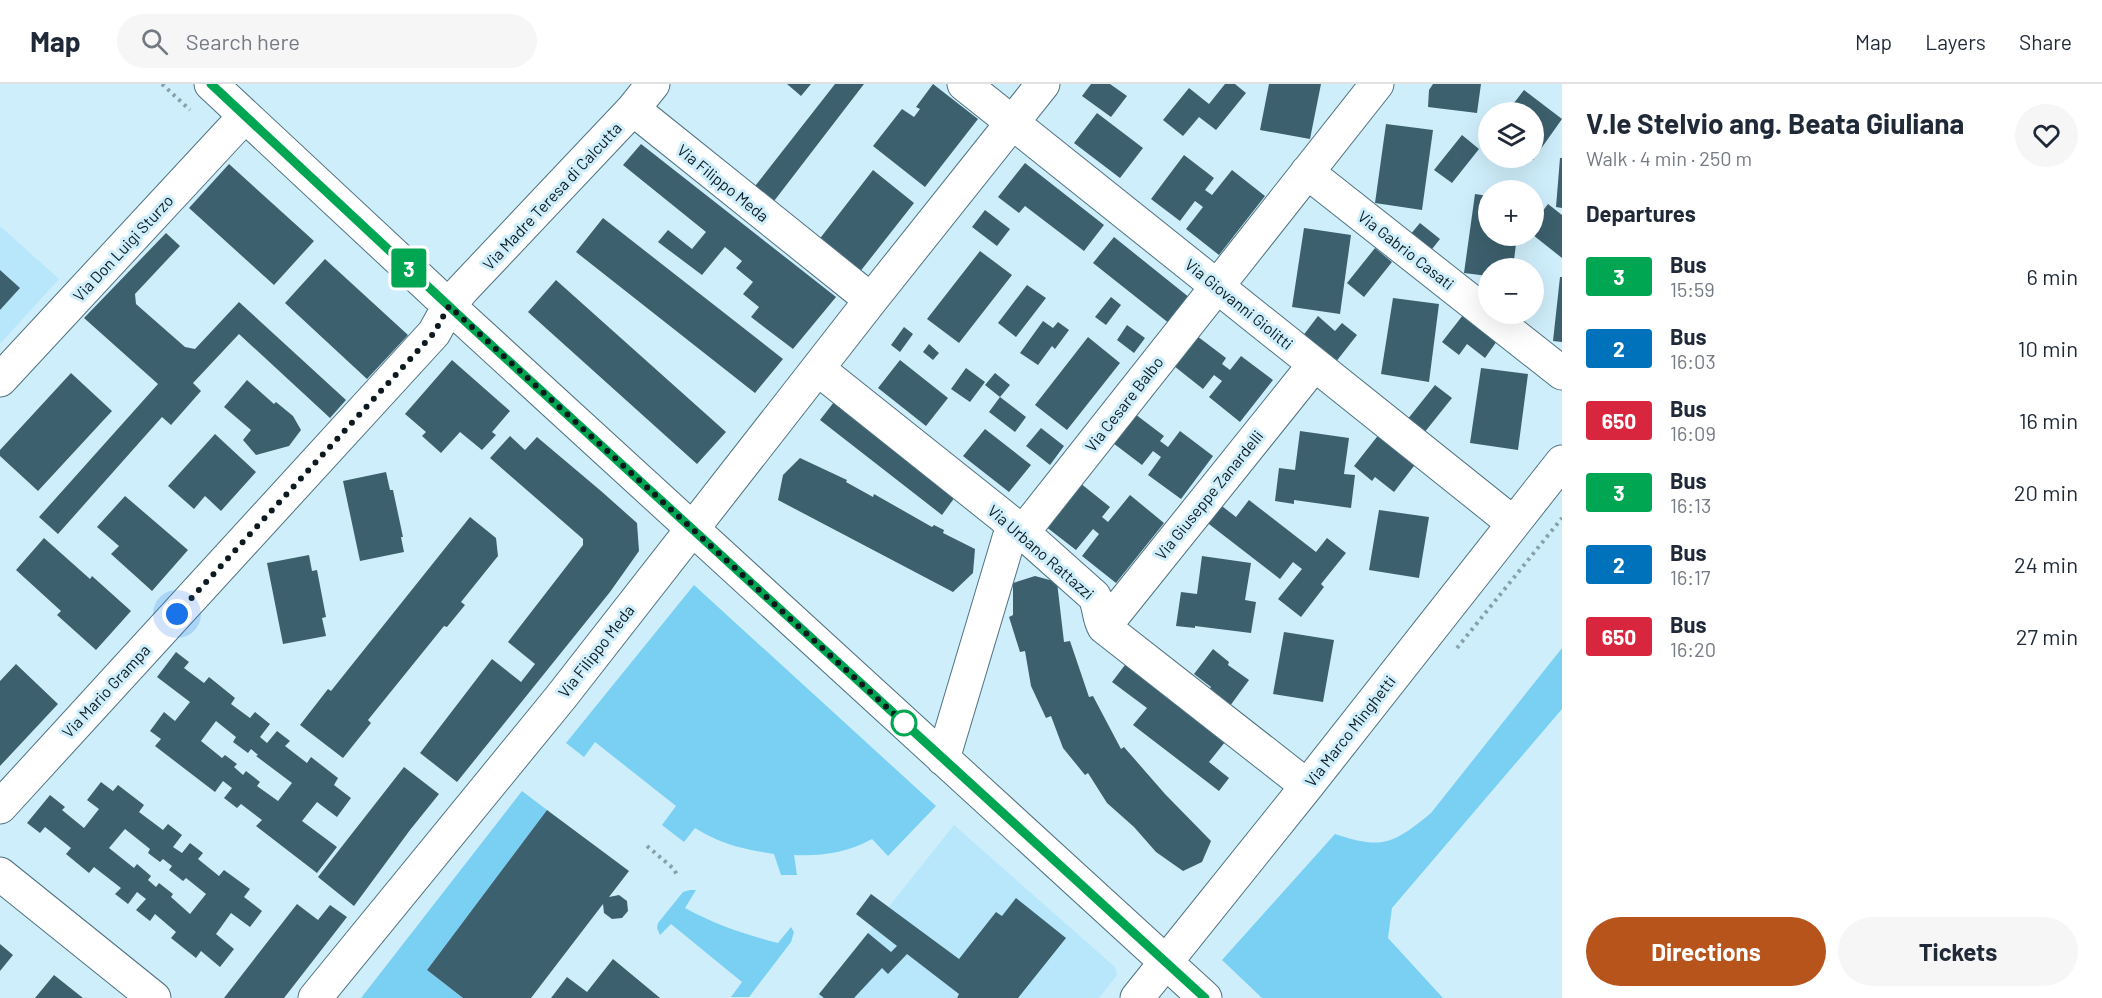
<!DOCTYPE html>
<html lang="en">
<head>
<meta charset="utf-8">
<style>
  :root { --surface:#fff; --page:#f6f6f7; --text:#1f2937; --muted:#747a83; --line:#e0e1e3; --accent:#b7541c }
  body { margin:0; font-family:Barlow,sans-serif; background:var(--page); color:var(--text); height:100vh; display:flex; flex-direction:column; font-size:22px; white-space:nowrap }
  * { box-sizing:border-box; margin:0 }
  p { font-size:20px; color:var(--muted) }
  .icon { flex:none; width:33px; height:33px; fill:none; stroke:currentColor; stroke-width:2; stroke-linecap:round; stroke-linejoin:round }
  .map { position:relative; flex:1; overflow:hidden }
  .panel { display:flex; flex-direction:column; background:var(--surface); width:540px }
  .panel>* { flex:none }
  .badge { padding:0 12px; border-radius:4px; font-size:21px; line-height:39px }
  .fabs { position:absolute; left:1478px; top:18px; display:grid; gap:12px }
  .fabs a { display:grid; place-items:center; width:66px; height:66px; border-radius:50%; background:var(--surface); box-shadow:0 6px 24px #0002; font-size:30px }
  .you { position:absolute; width:30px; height:30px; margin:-15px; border:4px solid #fff; border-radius:50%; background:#1a73e8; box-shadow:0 0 0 9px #1a73e833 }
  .map>.badge { position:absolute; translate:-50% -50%; box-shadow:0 0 0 3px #fff }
  h2 { padding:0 24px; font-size:22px; line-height:54px }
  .round { display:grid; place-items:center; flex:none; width:63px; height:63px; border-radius:32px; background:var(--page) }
  .headline { display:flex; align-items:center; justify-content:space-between; height:102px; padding:0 24px }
  h1 { font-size:28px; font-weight:700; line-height:45px }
  .primary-button { display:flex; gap:12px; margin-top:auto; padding:12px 24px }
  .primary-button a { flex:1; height:69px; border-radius:36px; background:var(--accent); color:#fff; font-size:24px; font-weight:700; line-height:69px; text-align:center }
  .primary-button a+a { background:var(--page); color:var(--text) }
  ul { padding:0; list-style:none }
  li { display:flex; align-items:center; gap:18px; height:72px; padding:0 24px }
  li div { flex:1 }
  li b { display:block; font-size:22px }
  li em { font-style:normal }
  li .badge { min-width:66px; font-weight:700; text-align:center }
  header { display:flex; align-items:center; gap:36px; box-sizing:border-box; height:84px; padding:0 30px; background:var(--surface); border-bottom:2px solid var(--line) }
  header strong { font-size:28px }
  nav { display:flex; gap:33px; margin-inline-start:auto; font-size:21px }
  .search { width:420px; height:54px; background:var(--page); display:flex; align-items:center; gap:15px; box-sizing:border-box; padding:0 21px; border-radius:33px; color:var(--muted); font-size:22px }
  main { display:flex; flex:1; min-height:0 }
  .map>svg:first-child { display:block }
</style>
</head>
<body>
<header>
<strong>Map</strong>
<div class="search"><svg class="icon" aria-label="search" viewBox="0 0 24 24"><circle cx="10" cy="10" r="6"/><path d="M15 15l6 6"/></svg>Search here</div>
<nav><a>Map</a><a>Layers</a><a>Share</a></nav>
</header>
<main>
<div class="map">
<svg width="1562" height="914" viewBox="0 0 1562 914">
  <rect width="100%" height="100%" fill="#cfeefb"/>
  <path fill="#b8e7fb" d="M0,142L59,195L0,260Z
    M954,741L1115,883L1117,891L1099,914H816Z"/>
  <path fill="#79d0f2" d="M694,501L936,722L888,772L872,755C847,769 822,772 794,771L797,791H781L774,770C743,765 723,761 695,744L684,758L662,741L676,722L595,658L584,673L566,659Z
    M1562,564V625L1392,824L1388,854L1443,914H1262L1222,876L1335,750C1383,766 1393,760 1431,729Z
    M522,707L547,726L427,886L463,914H361Z
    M690,806H696L685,824C714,840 746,851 778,859L791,843L794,848L791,858L749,913H731L742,898L671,840L660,851L657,844L658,839L683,808Z"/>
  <path fill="#3d606e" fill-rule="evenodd" d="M787,0H811L801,12Z
    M835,0H864L771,121L752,106Z
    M933,0L978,35L925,103L873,62L902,25L914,33L920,25L916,23Z
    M1091,0H1110L1127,12L1111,33L1082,12Z
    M1225,0H1235L1246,9L1216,46L1199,33L1183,52L1163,36L1189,4L1209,20Z
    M1269,0H1321L1310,55L1260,46Z
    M1433,0H1481L1477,29L1428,23L1429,6Z
    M1524,6L1562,35L1533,76L1524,75L1533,74V28H1507Z
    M1097,29L1143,64L1120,94L1074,59Z
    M1386,40L1433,46L1422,126L1375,119Z
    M1462,51L1479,65L1452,99L1434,86Z
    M641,60L836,213L793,265L751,233L759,223L743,210L753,198L736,184L742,177L725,163L702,191L658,158L668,146L692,165L706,148L623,81Z
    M1184,71L1214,94L1205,106L1212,111L1232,86L1265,112L1219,171L1186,145L1203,123L1195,117L1180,137L1151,115Z
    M1560,74H1562V124L1556,123Z
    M1025,79L1104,141L1084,167L1025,122L1019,129L998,113Z
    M229,80L314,157L274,201L189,124Z
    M873,86L914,119L859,189L818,157Z
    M1475,110L1488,112V152H1517L1513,184H1488V192L1464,189Z
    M1548,120L1562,131V174L1533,151V140Z
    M985,126L1010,145L997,162L972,143Z
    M603,134L783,275L755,309L576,168Z
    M1420,139L1440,155L1425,174L1404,158Z
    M1304,144L1351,151L1340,230L1292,223Z
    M166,149L180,162L135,210L136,220L185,263L195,265L239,218L346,316L330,334L239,250L193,299L201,307L171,341L162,333L58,450L39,433L158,300L84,234Z
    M1114,153L1190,214L1170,240L1093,179Z
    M1375,164L1392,178L1364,213L1347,199Z
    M980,167L1012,191L959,259L927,235Z
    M325,175L408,251L367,295L285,219Z
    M0,186L20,204L0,226Z
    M1560,193H1562V258L1553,257Z
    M556,196L726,348L697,380L528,228Z
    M1027,201L1046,214L1016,253L998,239Z
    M1111,213L1121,221L1106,241L1095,233Z
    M1393,214L1439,220L1429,298L1381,290Z
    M1463,231L1497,257L1485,274L1467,260L1459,271L1442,258Z
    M1318,232L1335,247L1342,239L1357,251L1335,279L1302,253Z
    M1043,237L1053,244L1058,238L1069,246L1055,265L1052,262L1038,281L1020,269Z
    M1127,241L1145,254L1134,269L1117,256Z
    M904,243L913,250L900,268L891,261Z
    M1197,252L1226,274L1222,280L1230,286L1241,272L1273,296L1240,338L1209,313L1222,297L1214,291L1203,305L1174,282Z
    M1088,253L1120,279L1067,346L1035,321Z
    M929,260L939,269L933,276L923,268Z
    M452,276L510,327L492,348L496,351L482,366L460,348L441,369L422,352L426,348L405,330Z
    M900,276L948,314L926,342L878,304Z
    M966,284L985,298L970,318L951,305Z
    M1481,284L1528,290L1518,366L1470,359Z
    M71,289L112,327L38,407L0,372V366Z
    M995,289L1010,301L1000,313L985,301Z
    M247,296L274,320L276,318L293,332L301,346L289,362L256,371L243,356L251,346L224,323Z
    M1435,301L1452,314L1424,349L1407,336Z
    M1000,313L1026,333L1015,348L989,328Z
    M834,318L955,413L942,431L820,336Z
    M1135,330L1164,352L1160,357L1168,363L1180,347L1213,372L1181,415L1148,391L1161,373L1153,367L1142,381L1113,359Z
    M1041,344L1064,362L1050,381L1026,362Z
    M985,345L1031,381L1009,408L963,372Z
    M1300,347L1349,354L1344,390L1355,391L1351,424L1294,416V420L1275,417L1279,384L1295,386Z
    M1380,349L1417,378L1394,408L1375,393L1372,397L1354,382Z
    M215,350L256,388L221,427L205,412L194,425L168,402Z
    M510,352L525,366L537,353L601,407L637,439L639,467L610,508L457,698L420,669L492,575L521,598L535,580L508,558L583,461V455L490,374Z
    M800,374L847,396L846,398L873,413L874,410L932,443L934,441L944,446L943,449L975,465L973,489L953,508L778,416L783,391Z
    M386,388L390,406H393L403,453H401L404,468L360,477L343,397Z
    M1080,399L1110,423L1102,433L1108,438L1130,411L1164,439L1116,499L1082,472L1099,450L1093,445L1076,466L1045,442Z
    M125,412L188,466L152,507L111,470L119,462L97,443Z
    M1249,416L1316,468L1327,454L1346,469L1321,500L1324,503L1301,533L1278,515L1302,485L1293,478L1280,495L1205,437L1218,419L1236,433Z
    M1379,426L1429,433L1419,494L1369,486Z
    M470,433L496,454L498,472L461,518L465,521L447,543L444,542L368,636L371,639L343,674L300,641L328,605L331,607Z
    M44,454L90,495L92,492L131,527L96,566L57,531L61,527L16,486Z
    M309,471L312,487L317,486L326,533L322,534L326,552L283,560L267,479Z
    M1202,472L1251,479L1245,516L1256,518L1251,549L1195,542V544L1176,542L1181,508L1197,510Z
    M1035,492L1057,498L1064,558L1070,557L1089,613L1093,612L1121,665L1124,663L1165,710L1211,757L1202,778L1183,787L1156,768L1134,743L1107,719L1088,689L1085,691L1063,664L1051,632L1046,634L1031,602L1025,567L1020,568L1009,533L1013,531V499Z
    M1284,548L1334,556L1323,618L1273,610Z
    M1213,565L1229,578L1228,581L1249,596L1227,626L1207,611L1211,603L1194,590Z
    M176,568L189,578L184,584L204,599L209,593L235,614L231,620L250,634L255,628L270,640L260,653L267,659L277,647L290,657L285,662L307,679L311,673L338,694L334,701L351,714L337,733L317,718L302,737L337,763L317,789L256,742L262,736L241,720L237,724L224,714L232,704L223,697L215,708L155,662L161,655L150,647L164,628L175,637L190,618L157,593ZM216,637L236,653L233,658L248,669L251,665L258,671L256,672L292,699L278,717L257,702L260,698L246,687L243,691L234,683L237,680L225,671L222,674L201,657Z
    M16,580L58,620L0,682V597Z
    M1125,581L1225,658L1209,678L1229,694L1219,707L1133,641L1147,624L1112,598Z
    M404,683L439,710L410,746L354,822L318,793Z
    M101,698L113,707L118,701L144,721L139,728L163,746L168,740L182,751L173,763L182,769L190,759L203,769L198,775L219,792L224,786L250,805L244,813L262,827L250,843L231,829L216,850L234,865L220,883L201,867L196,874L171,854L176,848L155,830L150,837L136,826L146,815L137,808L128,820L115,810L121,804L94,783L89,789L66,770L71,764L45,743L40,749L27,739L50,711L65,723L62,726L84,744L99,725L87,716ZM125,745L150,765L148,769L160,778L163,775L172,782L169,786L183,797L186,794L206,810L190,830L171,813L173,810L159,799L156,803L148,796L151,792L137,780L134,784L109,764Z
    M547,726L629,787L609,813L619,811L627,817L628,827L622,834L612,835L604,829L603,820L531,914H463L427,886Z
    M871,810L959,875L996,828L1002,832L1016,814L1066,854L1018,914H957L959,910L907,870L888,890L882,884L854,914H824L819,910L868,849L891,868L897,862L856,830Z
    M297,820L318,836L330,821L347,833L284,914H224Z
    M0,860L13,871L0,887Z
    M613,875L660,914H551L567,893L587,908Z
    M54,891L83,914H35Z"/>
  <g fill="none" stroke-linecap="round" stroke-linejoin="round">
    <g stroke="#4f7281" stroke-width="35">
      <path id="minor" d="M211,0L449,222L1205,914
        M964,0L1513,439
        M633,25L871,216
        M1307,88L1562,289
        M818,285L1020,446L1094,512C1100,522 1098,533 1104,543L1307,702
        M0,296L245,32
        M1104,543L1314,281
        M943,675L1009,454L1031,438L1377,0
        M0,723L434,249L449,222L462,206L633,25L653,0
        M0,790L154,914
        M315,914L561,613L871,216L1043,0
        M1137,914L1307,702L1562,378"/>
    </g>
    <path stroke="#87a0ab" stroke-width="4" stroke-dasharray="3 4.5" stroke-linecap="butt" d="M162,0L190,26
      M1457,564L1562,434
      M647,762L674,785L677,791"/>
    <use href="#minor" stroke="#fff" stroke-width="33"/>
  </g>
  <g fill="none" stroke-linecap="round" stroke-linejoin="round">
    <g stroke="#fff" stroke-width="14">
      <path id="line" d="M211,0L466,238L1205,914"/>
    </g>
    <use href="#line" stroke="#00a651" stroke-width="9"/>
    <path stroke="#0c1a20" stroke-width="6" stroke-dasharray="0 10.8" d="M177,530L434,249L449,222L904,639"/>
  </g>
  <circle fill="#fff" stroke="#00a651" stroke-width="3" cx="904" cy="639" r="12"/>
  <g text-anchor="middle" stroke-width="6" stroke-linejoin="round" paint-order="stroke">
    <g font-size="16" fill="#0c1a20" stroke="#cfeefb">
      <text transform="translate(723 99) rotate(39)" y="6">Via Filippo Meda</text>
      <text transform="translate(552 112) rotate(-47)" y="6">Via Madre Teresa di Calcutta</text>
      <text transform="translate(123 164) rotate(-47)" y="6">Via Don Luigi Sturzo</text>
      <text transform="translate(1406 166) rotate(38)" y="6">Via Gabrio Casati</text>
      <text transform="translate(1239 220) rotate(39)" y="6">Via Giovanni Giolitti</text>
      <text transform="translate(1124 320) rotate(-52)" y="6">Via Cesare Balbo</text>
      <text transform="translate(1209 411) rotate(-51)" y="6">Via Giuseppe Zanardelli</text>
      <text transform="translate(1041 468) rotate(41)" y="6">Via Urbano Rattazzi</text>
      <text transform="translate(596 567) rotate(-52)" y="6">Via Filippo Meda</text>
      <text transform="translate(106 607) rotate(-47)" y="6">Via Mario Grampa</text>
      <text transform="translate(1350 647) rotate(-52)" y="6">Via Marco Minghetti</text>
    </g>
  </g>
</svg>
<div class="fabs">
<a><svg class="icon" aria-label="layers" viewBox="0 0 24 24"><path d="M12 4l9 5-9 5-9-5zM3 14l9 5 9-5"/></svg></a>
<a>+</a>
<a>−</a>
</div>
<div class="you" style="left:177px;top:530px"></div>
<b class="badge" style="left:409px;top:184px;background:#00a651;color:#fff">3</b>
</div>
<section class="panel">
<div class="headline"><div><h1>V.le Stelvio ang. Beata Giuliana</h1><p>Walk · 4 min · 250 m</p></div><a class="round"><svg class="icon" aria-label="heart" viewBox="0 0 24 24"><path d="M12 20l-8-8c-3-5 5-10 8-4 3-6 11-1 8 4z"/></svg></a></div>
<h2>Departures</h2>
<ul>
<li><span class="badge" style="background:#00a651;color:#fff">3</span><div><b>Bus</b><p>15:59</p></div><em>6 min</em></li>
<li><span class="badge" style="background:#0072bc;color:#fff">2</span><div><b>Bus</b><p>16:03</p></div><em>10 min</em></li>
<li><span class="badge" style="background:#d7263d;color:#fff">650</span><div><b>Bus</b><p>16:09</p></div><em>16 min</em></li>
<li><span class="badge" style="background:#00a651;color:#fff">3</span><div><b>Bus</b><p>16:13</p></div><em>20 min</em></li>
<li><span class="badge" style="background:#0072bc;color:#fff">2</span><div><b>Bus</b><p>16:17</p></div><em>24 min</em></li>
<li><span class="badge" style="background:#d7263d;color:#fff">650</span><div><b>Bus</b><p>16:20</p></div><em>27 min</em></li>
</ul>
<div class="primary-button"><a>Directions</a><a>Tickets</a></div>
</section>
</main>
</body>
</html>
